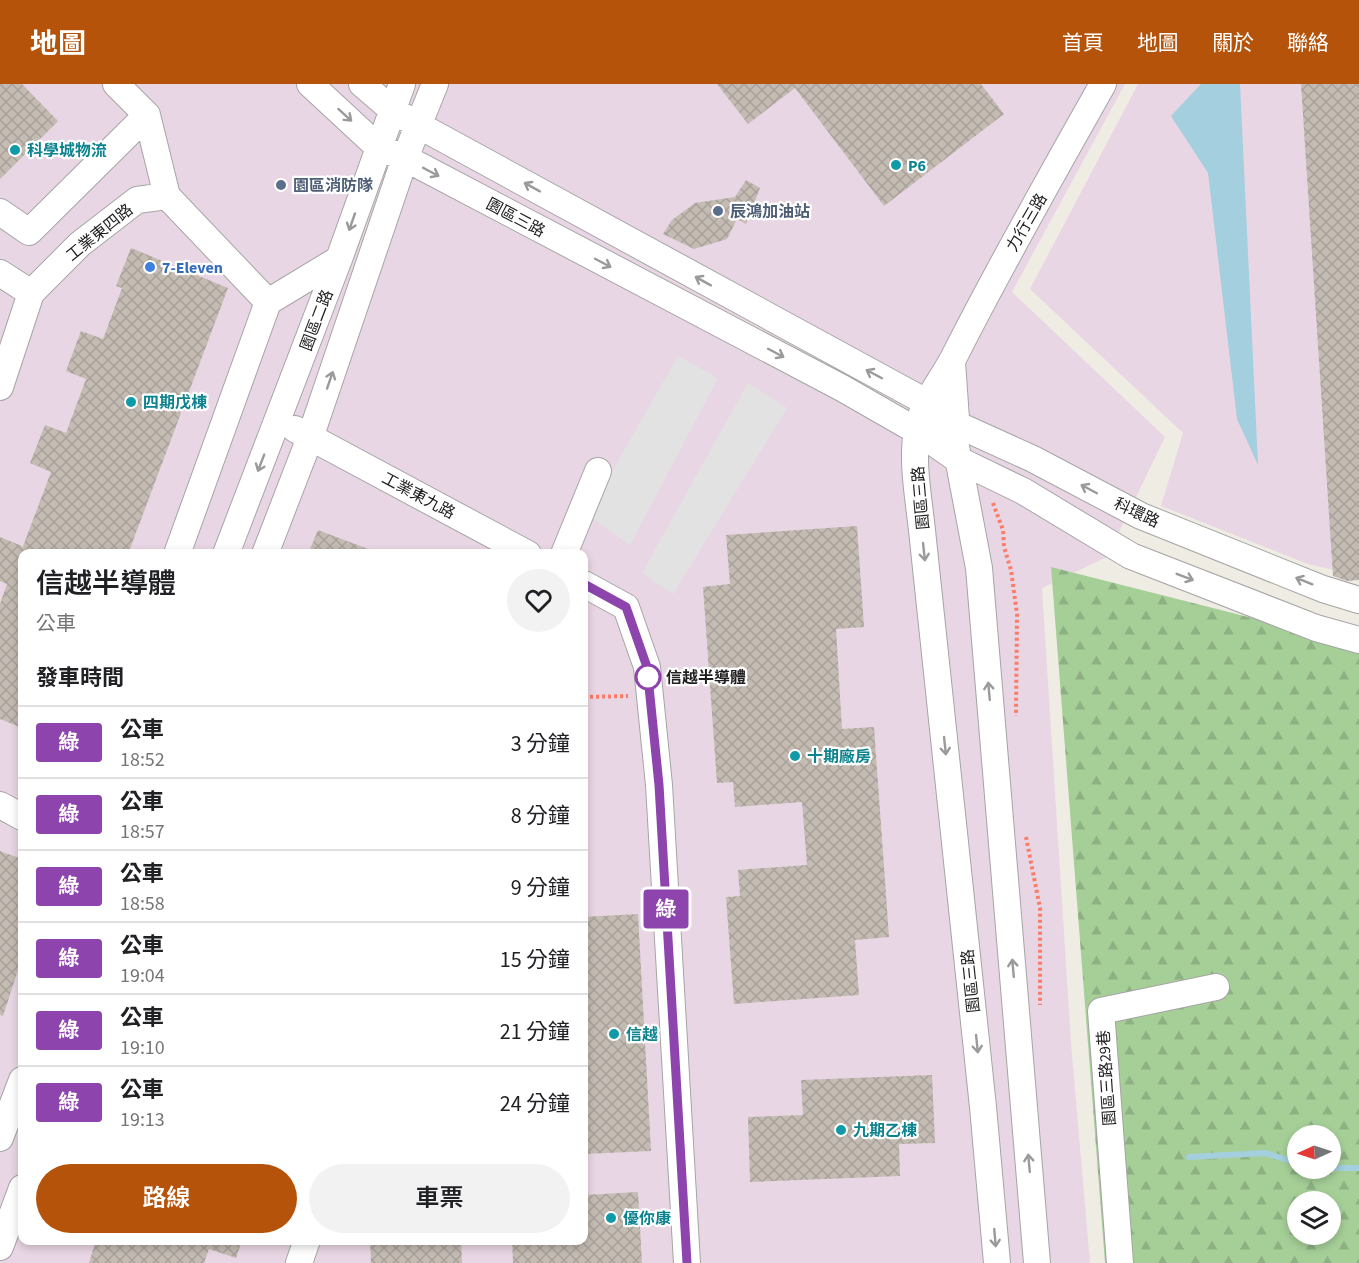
<!DOCTYPE html>
<html lang="zh-TW">
<head>
<meta charset="utf-8">
<style>
  :root { --surface:#fff; --page:#f2f2f2; --text:#202124; --muted:#757577; --line:#e0e0e0; --accent:#b45309 }
  body { margin:0; font-family:"Source Sans 3","Noto Sans TC",sans-serif; background:var(--page); color:var(--text); height:100vh; display:flex; flex-direction:column; font-size:22px; white-space:nowrap }
  * { box-sizing:border-box; margin:0 }
  p { font-size:20px; color:var(--muted) }
  .icon { flex:none; width:33px; height:33px; fill:none; stroke:currentColor; stroke-width:2; stroke-linecap:round; stroke-linejoin:round }
  .map { position:relative; flex:1; overflow:hidden }
  .panel { position:absolute; left:18px; top:465px; width:570px; height:696px; display:flex; flex-direction:column; background:var(--surface); border-radius:12px; box-shadow:0 3px 9px #0003 }
  .panel>* { flex:none }
  .badge { padding:0 12px; border-radius:4px; font-size:21px; line-height:39px }
  .needle { width:39px; rotate:267deg }
  .controls { position:absolute; left:1287px; top:1041px; display:grid; gap:12px }
  .controls a { display:grid; place-items:center; width:54px; height:54px; border-radius:50%; background:var(--surface); box-shadow:0 3px 9px #0003; font-size:30px }
  .map>.badge { position:absolute; translate:-50% -50%; box-shadow:0 0 0 3px #fff }
  h2 { padding:0 18px; font-size:22px; line-height:54px }
  .round { display:grid; place-items:center; flex:none; width:63px; height:63px; border-radius:32px; background:var(--page) }
  .head { display:flex; align-items:center; justify-content:space-between; height:102px; padding:0 18px }
  h1 { font-size:28px; font-weight:600; line-height:45px }
  .primary-button { display:flex; gap:12px; margin-top:auto; padding:12px 18px }
  .primary-button a { flex:1; height:69px; border-radius:36px; background:var(--accent); color:#fff; font-size:24px; font-weight:600; line-height:69px; text-align:center }
  .primary-button a+a { background:var(--page); color:var(--text) }
  ul { padding:0; list-style:none }
  li { display:flex; align-items:center; gap:18px; height:72px; padding:0 18px; border-top:2px solid var(--line) }
  li div { flex:1 }
  li b { display:block; font-size:22px }
  li em { font-style:normal }
  li .badge { min-width:66px; font-weight:700; text-align:center }
  header { display:flex; align-items:center; gap:36px; box-sizing:border-box; height:84px; padding:0 30px; background:var(--accent); color:#fff }
  header strong { font-size:28px }
  nav { display:flex; gap:33px; margin-inline-start:auto; font-size:21px }
  .map>svg:first-child { display:block }
</style>
</head>
<body>
<header>
<strong>地圖</strong>
<nav><a>首頁</a><a>地圖</a><a>關於</a><a>聯絡</a></nav>
</header>
<div class="map">
<svg width="1359" height="1179" viewBox="0 0 1359 1179">
  <defs>
    <pattern id="forest-firs" width="22" height="20" patternUnits="userSpaceOnUse" patternTransform="scale(1.5)"><rect width="22" height="20" fill="#a6cf98"/><path d="M5 1l3.5 6h-7zM16 11l3.5 6h-7z" fill="#8eb183"/></pattern>
    <pattern id="building-cross-hatch" width="8" height="8" patternUnits="userSpaceOnUse" patternTransform="scale(1.5)"><rect width="8" height="8" fill="#c4bcb3"/><path d="M0 0l8 8M0 8l8-8" fill="none" stroke="#a8a19a"/></pattern>
  </defs>
  <rect width="100%" height="100%" fill="#efece4"/>
  <path fill="#e9d6e4" fill-rule="evenodd" d="M0,0H1125L1012,208L1165,353L1107,473L1042,504L1071,959L1090,1179H0ZM22,470H584V1156H22Z
    M1138,0H1359V492L1308,480L1161,422L1183,349L1030,205Z"/>
  <path fill="url(#forest-firs)" fill-rule="evenodd" d="M1051,483L1359,561V1179H1105ZM1298,1052H1330V1084H1298ZM1298,1118H1330V1150H1298Z"/>
  <path fill="#e2e2e2" d="M678,272L718,294L630,461L587,431Z
    M748,299L787,324L673,510L642,489Z"/>
  <path fill="#a3cfde" d="M1201,0H1240L1258,381L1237,335L1208,89L1171,32Z"/>
  <g fill="none" stroke-linecap="round" stroke-linejoin="round">
    <path stroke="#a3cfde" stroke-width="6" d="M1189,1073L1265,1069L1298,1079
      M1316,1084H1359"/>
  </g>
  <path fill="url(#building-cross-hatch)" d="M0,0H22L58,37L0,95Z
    M717,0H981L1004,30L884,122L795,4L748,40Z
    M1301,0H1359V496L1347,497L1333,492Z
    M746,96L760,104L746,140L737,135L727,155L694,165L663,150L672,136L695,119L735,113Z
    M131,164L228,204L128,470H22V644L0,635V520L7,500L0,497V453L22,462V465L51,388L30,379L45,341L66,349L86,295L66,287L81,247L103,255L122,204L116,202Z
    M857,442L864,543L836,545L842,645L874,643L889,853L855,856L859,911L734,920L726,813L740,812L738,786L807,781L802,718L735,723L733,698L717,699L703,503L730,500L726,451Z
    M318,446L376,468V470H308Z
    M0,767L22,775V874L3,932L0,931Z
    M638,830L651,1067L584,1070V833Z
    M932,991L935,1059L899,1060L900,1092L750,1098L748,1033L803,1031L801,996Z
    M638,1108L642,1179H513L512,1156H584V1111Z
    M96,1156H242L236,1174L209,1165L204,1179H89Z
    M370,1156H461L462,1179H371Z"/>
  <g fill="none" stroke-linecap="round" stroke-linejoin="round">
    <g stroke="#a5a5a5" stroke-width="28">
      <path id="minor" d="M116,0L147,31L167,112
        M310,0L378,63L405,74L842,304L917,347L957,375L1023,407L1131,472L1316,544L1359,556
        M362,0L391,25L418,41L926,318L956,363L979,484L1037,1179
        M0,128L29,148L147,31
        M0,189L31,209
        M952,278L957,349
        M0,303L31,209L80,160L137,116L167,112L268,218
        M936,325L958,341L1033,375L1141,432L1323,505L1359,516
        M295,345L528,470
        M177,470L268,218L339,175
        M226,470L339,175L402,0
        M265,470L311,351L405,74L435,0
        M564,470L598,387
        M584,500L626,523L647,583L659,701L687,1179
        M0,721L22,733
        M0,1054L22,996
        M0,1163L22,1104
        M299,1179L307,1156
        M997,1179L983,1023L923,456C920,421 911,381 917,346C923,316 943,296 956,269C1002,178 1053,89 1103,0
        M1120,1179L1101,927L1216,903"/>
    </g>
    <path stroke="#fc7c68" stroke-width="4" stroke-dasharray="3 3" stroke-linecap="butt" d="M993,419L1003,446L1004,463L1011,486L1017,530L1016,632
      M584,613L628,612
      M1026,753L1040,824V921"/>
    <use href="#minor" stroke="#fff" stroke-width="26"/>
  </g>
  <defs><path id="oneway-shaft" d="M-6 0H5M1.5-3L5.5 0L1.5 3" fill="none" stroke-width="1.6" stroke-linecap="round" stroke-linejoin="round" transform="scale(1.5)"/></defs>
  <g stroke="#9a9a9a">
    <use href="#oneway-shaft" transform="translate(345 31) rotate(42)"/>
    <use href="#oneway-shaft" transform="translate(431 88) rotate(28)"/>
    <use href="#oneway-shaft" transform="translate(532 103) rotate(-151)"/>
    <use href="#oneway-shaft" transform="translate(352 138) rotate(109)"/>
    <use href="#oneway-shaft" transform="translate(603 179) rotate(28)"/>
    <use href="#oneway-shaft" transform="translate(703 197) rotate(-151)"/>
    <use href="#oneway-shaft" transform="translate(776 269) rotate(28)"/>
    <use href="#oneway-shaft" transform="translate(874 290) rotate(-152)"/>
    <use href="#oneway-shaft" transform="translate(330 296) rotate(-71)"/>
    <use href="#oneway-shaft" transform="translate(261 379) rotate(111)"/>
    <use href="#oneway-shaft" transform="translate(1089 405) rotate(-152)"/>
    <use href="#oneway-shaft" transform="translate(924 468) rotate(84)"/>
    <use href="#oneway-shaft" transform="translate(1185 493) rotate(21)"/>
    <use href="#oneway-shaft" transform="translate(1304 497) rotate(-158)"/>
    <use href="#oneway-shaft" transform="translate(989 607) rotate(-95)"/>
    <use href="#oneway-shaft" transform="translate(945 662) rotate(84)"/>
    <use href="#oneway-shaft" transform="translate(1013 884) rotate(-95)"/>
    <use href="#oneway-shaft" transform="translate(977 960) rotate(84)"/>
    <use href="#oneway-shaft" transform="translate(1029 1079) rotate(-95)"/>
    <use href="#oneway-shaft" transform="translate(995 1154) rotate(85)"/>
  </g>
  <g fill="none" stroke-linecap="round" stroke-linejoin="round">
    <g stroke="#fff" stroke-width="14">
      <path id="line" d="M584,500L626,523L647,583L659,701L687,1179"/>
    </g>
    <use href="#line" stroke="#8e44ad" stroke-width="9"/>
  </g>
  <g fill="#0f9aa8" stroke="#fff" stroke-width="2">
    <circle cx="15" cy="66" r="6"/>
    <circle cx="896" cy="81" r="6"/>
    <circle cx="131" cy="318" r="6"/>
    <circle cx="795" cy="672" r="6"/>
    <circle cx="614" cy="950" r="6"/>
    <circle cx="841" cy="1046" r="6"/>
    <circle cx="611" cy="1134" r="6"/>
  </g>
  <g fill="#5c6f8a" stroke="#fff" stroke-width="2">
    <circle cx="281" cy="101" r="6"/>
    <circle cx="718" cy="127" r="6"/>
  </g>
  <circle fill="#3f7fe0" stroke="#fff" stroke-width="2" cx="150" cy="183" r="6"/>
  <circle fill="#fff" stroke="#8e44ad" stroke-width="3" cx="648" cy="593" r="12"/>
  <g text-anchor="middle" stroke-width="4.5" stroke-linejoin="round" paint-order="stroke">
    <g font-size="16" font-weight="bold" fill="#0d838f" stroke="#fff" text-anchor="start">
      <text x="27" y="72">科學城物流</text>
      <text x="908" y="87">P6</text>
      <text x="143" y="324">四期戊棟</text>
      <text x="807" y="678">十期廠房</text>
      <text x="626" y="956">信越</text>
      <text x="853" y="1052">九期乙棟</text>
      <text x="623" y="1140">優你康</text>
    </g>
    <g font-size="16" font-weight="bold" fill="#4e5e75" stroke="#fff" text-anchor="start">
      <text x="293" y="107">園區消防隊</text>
      <text x="730" y="133">辰鴻加油站</text>
    </g>
    <g font-size="16" fill="#1e1e1e" stroke="#fff">
      <text transform="translate(516 133) rotate(28)" y="6">園區三路</text>
      <text transform="translate(1026 138) rotate(-60)" y="6">力行三路</text>
      <text transform="translate(99 148) rotate(-39)" y="6">工業東四路</text>
      <text transform="translate(316 236) rotate(-69)" y="6">園區二路</text>
      <text transform="translate(419 411) rotate(28)" y="6">工業東九路</text>
      <text transform="translate(920 414) rotate(-95)" y="6">園區三路</text>
      <text transform="translate(1137 428) rotate(25)" y="6">科環路</text>
      <text transform="translate(970 897) rotate(-96)" y="6">園區三路</text>
      <text transform="translate(1106 994) rotate(-94)" y="6">園區三路29巷</text>
    </g>
    <g font-size="16" font-weight="bold" fill="#366cbe" stroke="#fff" text-anchor="start">
      <text x="162" y="189">7-Eleven</text>
    </g>
    <g font-size="16" font-weight="bold" fill="#1e1e1e" stroke="#fff" text-anchor="start">
      <text x="666" y="599">信越半導體</text>
    </g>
  </g>
</svg>
<div class="controls">
<a><svg class="needle" viewBox="-14 -14 28 28"><path d="M0-13l5 13h-10z" fill="#e53935"/><path d="M0 13l5-13h-10z" fill="#757577"/></svg></a>
<a><svg class="icon" aria-label="layers" viewBox="0 0 24 24"><path d="M12 4l9 5-9 5-9-5zM3 14l9 5 9-5"/></svg></a>
</div>
<b class="badge" style="left:666px;top:825px;background:#8e44ad;color:#fff">綠</b>
<section class="panel">
<div class="head"><div><h1>信越半導體</h1><p>公車</p></div><a class="round"><svg class="icon" aria-label="heart" viewBox="0 0 24 24"><path d="M12 20l-8-8c-3-5 5-10 8-4 3-6 11-1 8 4z"/></svg></a></div>
<h2>發車時間</h2>
<ul>
<li><span class="badge" style="background:#8e44ad;color:#fff">綠</span><div><b>公車</b><p>18:52</p></div><em>3 分鐘</em></li>
<li><span class="badge" style="background:#8e44ad;color:#fff">綠</span><div><b>公車</b><p>18:57</p></div><em>8 分鐘</em></li>
<li><span class="badge" style="background:#8e44ad;color:#fff">綠</span><div><b>公車</b><p>18:58</p></div><em>9 分鐘</em></li>
<li><span class="badge" style="background:#8e44ad;color:#fff">綠</span><div><b>公車</b><p>19:04</p></div><em>15 分鐘</em></li>
<li><span class="badge" style="background:#8e44ad;color:#fff">綠</span><div><b>公車</b><p>19:10</p></div><em>21 分鐘</em></li>
<li><span class="badge" style="background:#8e44ad;color:#fff">綠</span><div><b>公車</b><p>19:13</p></div><em>24 分鐘</em></li>
</ul>
<div class="primary-button"><a>路線</a><a>車票</a></div>
</section>
</div>
</body>
</html>
